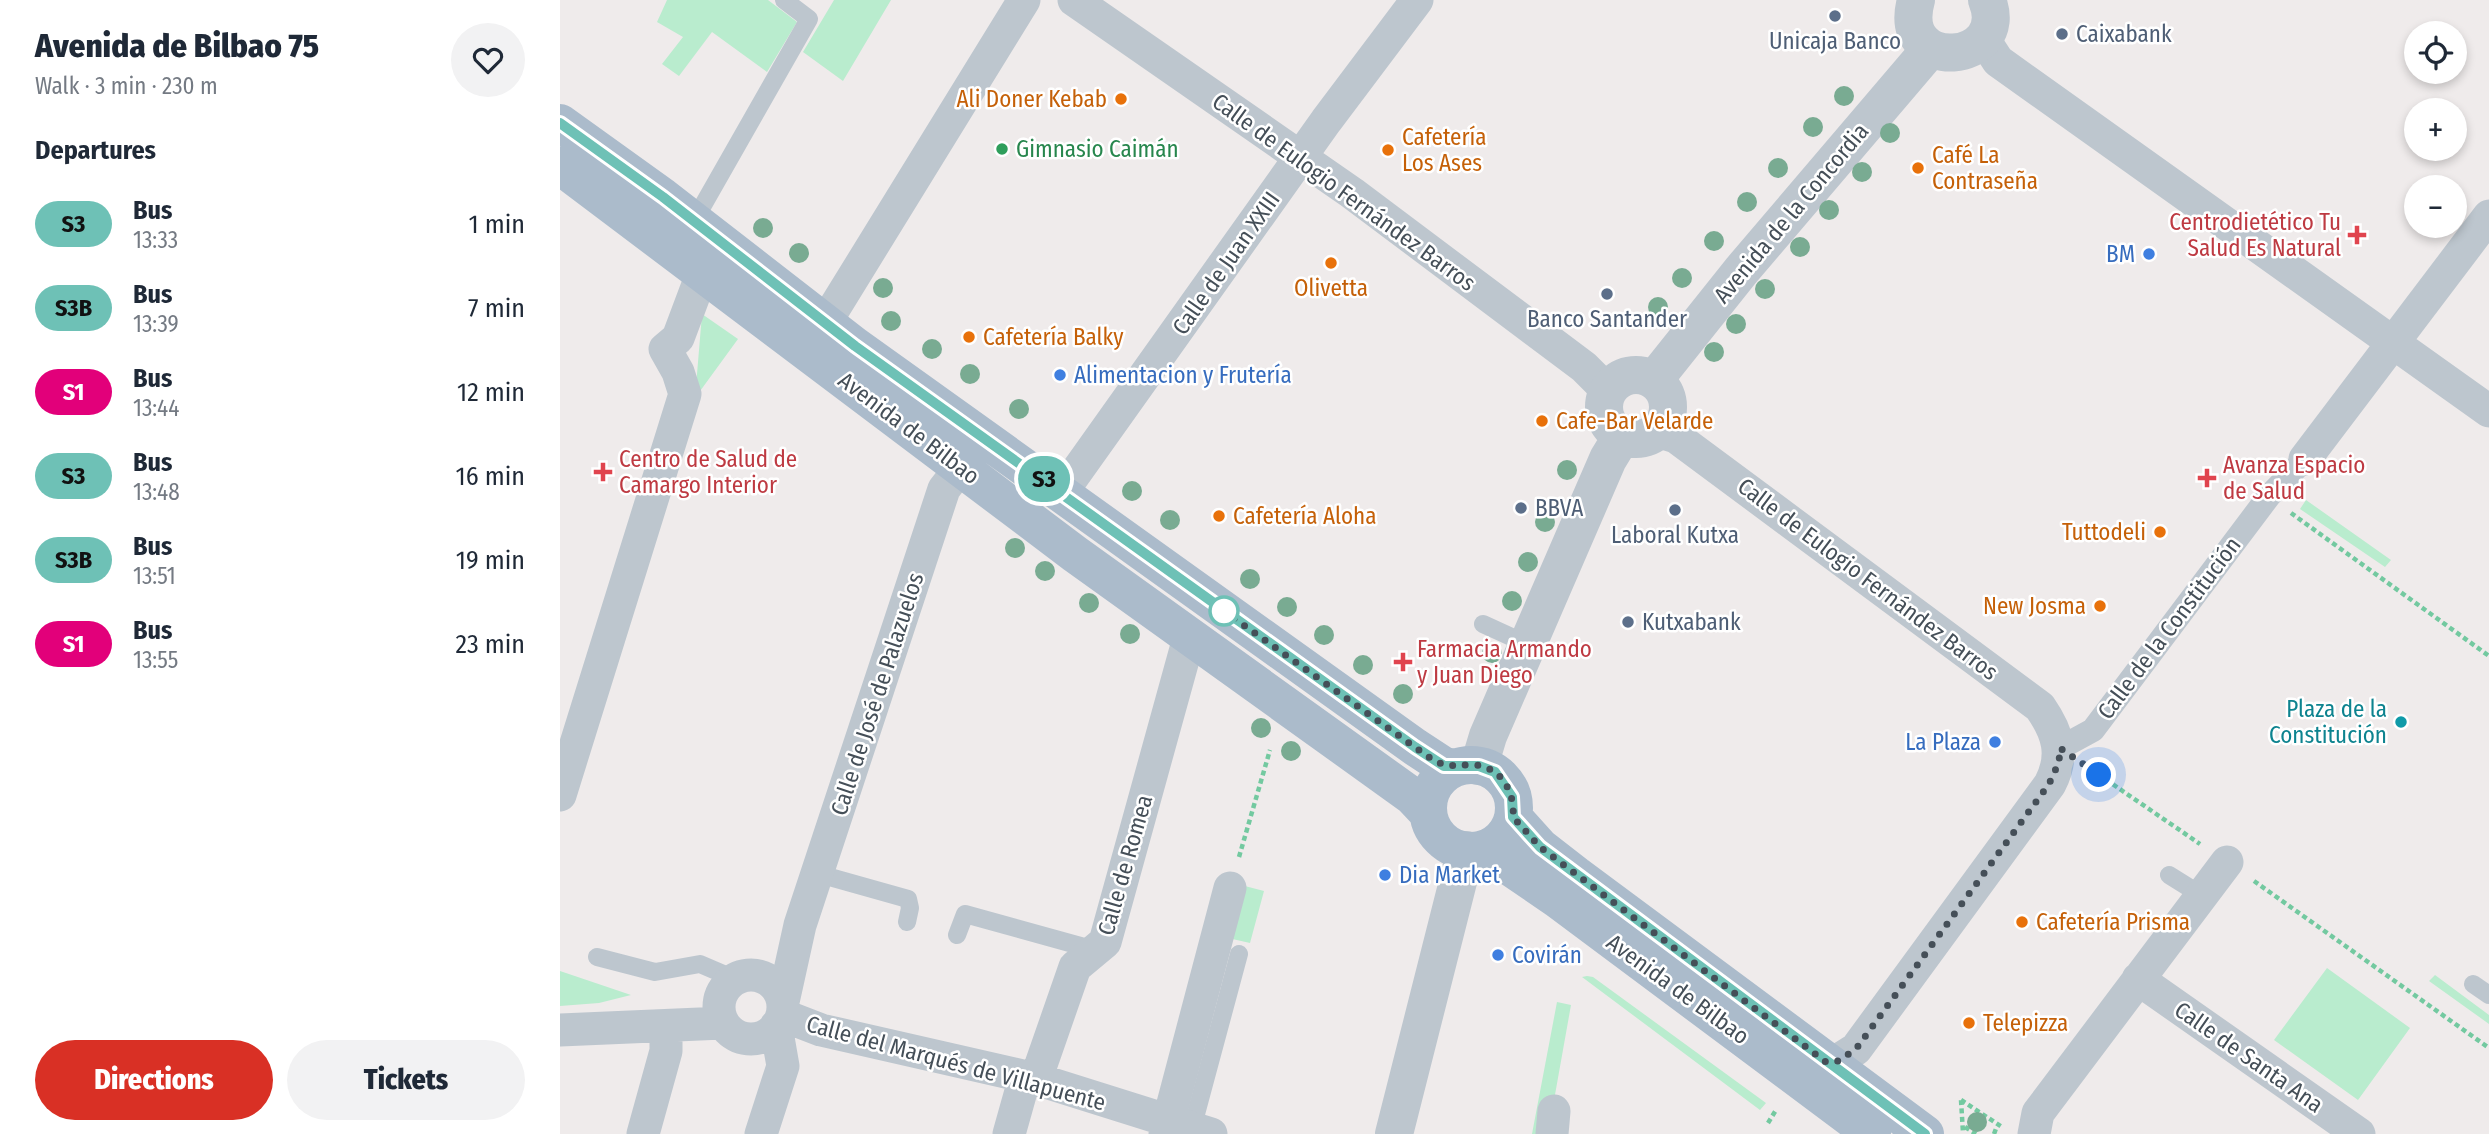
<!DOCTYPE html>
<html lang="en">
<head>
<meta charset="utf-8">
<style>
  :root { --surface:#fff; --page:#f2f2f3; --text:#1f2937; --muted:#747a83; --accent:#d93025 }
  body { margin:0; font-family:"Fira Sans Condensed",sans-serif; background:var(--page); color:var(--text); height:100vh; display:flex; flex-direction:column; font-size:26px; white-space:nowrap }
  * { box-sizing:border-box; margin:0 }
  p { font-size:23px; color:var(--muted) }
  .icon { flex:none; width:38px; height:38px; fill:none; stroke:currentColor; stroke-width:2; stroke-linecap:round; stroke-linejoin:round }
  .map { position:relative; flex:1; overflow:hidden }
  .sheet { display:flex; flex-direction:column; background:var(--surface); width:560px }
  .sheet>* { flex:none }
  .badge { padding:0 14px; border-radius:23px; font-size:24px; line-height:46px }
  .tools { position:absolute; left:1844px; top:21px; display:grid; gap:14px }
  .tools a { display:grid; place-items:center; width:63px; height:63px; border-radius:50%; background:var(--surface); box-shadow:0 4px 10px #0003; font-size:35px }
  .you { position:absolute; width:35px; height:35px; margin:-18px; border:5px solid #fff; border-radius:50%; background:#1a73e8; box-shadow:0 0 0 10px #1a73e833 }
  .map>.badge { position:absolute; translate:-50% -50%; box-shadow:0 0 0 4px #fff }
  h2 { padding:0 35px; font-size:26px; line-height:63px }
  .round { display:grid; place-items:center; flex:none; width:74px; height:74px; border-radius:37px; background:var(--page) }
  .head { display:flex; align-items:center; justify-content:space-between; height:119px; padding:0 35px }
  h1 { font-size:33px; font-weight:800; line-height:52px }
  .action { display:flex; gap:14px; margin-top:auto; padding:14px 35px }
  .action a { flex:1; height:80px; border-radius:42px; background:var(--accent); color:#fff; font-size:28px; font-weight:800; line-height:80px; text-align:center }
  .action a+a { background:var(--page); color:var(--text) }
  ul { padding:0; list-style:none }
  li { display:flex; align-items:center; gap:21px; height:84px; padding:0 35px }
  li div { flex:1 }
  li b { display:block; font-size:26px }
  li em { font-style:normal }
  li .badge { min-width:77px; font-weight:700; text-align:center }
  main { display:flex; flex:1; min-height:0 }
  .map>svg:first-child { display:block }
</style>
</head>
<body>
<main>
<section class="sheet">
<div class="head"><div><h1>Avenida de Bilbao 75</h1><p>Walk · 3 min · 230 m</p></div><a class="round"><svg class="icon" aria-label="heart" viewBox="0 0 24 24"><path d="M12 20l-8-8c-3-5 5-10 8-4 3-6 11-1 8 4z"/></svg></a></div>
<h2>Departures</h2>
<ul>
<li><span class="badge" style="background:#6ec1b6;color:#111">S3</span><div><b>Bus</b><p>13:33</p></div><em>1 min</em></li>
<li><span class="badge" style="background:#6ec1b6;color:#111">S3B</span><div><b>Bus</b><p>13:39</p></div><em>7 min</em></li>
<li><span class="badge" style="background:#e2007a;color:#fff">S1</span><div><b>Bus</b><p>13:44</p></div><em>12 min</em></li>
<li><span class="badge" style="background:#6ec1b6;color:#111">S3</span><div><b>Bus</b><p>13:48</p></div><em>16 min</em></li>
<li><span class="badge" style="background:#6ec1b6;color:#111">S3B</span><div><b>Bus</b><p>13:51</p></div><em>19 min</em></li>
<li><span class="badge" style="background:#e2007a;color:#fff">S1</span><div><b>Bus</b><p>13:55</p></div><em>23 min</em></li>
</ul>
<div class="action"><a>Directions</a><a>Tickets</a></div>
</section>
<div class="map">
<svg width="1929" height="1134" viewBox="0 0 1929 1134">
  <rect width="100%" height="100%" fill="#efebeb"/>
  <path fill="#b9ecce" d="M107,0H208L237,22L207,72L152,32L119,76L102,64L123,37L97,22Z
    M274,0H331L283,81L243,52Z
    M142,314L178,339L135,398Z
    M1746,500L1831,560L1825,567L1740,509Z
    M681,885L704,891L690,943L668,938Z
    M1767,968L1850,1028L1798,1100L1714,1040Z
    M0,971L71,995L39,1003L0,1006Z
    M1875,975L1929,1015V1024L1869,981Z
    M1027,976L1033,977L1206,1103L1200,1110L1022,977Z
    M997,1002L1011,1005L988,1134H972Z"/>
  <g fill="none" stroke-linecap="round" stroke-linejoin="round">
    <path stroke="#73c9a0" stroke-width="4.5" stroke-dasharray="5 3.5" stroke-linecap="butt" d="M1731,513L1929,656
      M1532,770L1640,844
      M679,857L710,750
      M1694,881L1929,1048
      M1401,1100L1442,1127
      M1401,1100L1403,1133
      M1208,1123L1216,1110
      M1405,1127L1416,1134
      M1434,1134L1437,1126"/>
    <path stroke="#bdc6ce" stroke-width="18" d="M134,221L249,19L224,0
      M923,624L969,645
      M259,874L348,899L350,908L347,922
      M1609,875L1641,895
      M397,935L405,914L535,950
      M37,957L95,972L140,964L175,979
      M1913,984L1929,995
      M632,1129L679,954"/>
    <path stroke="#bdc6ce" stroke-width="24" d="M1500,748L1533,730L1709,496L1745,459"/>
    <path stroke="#bdc6ce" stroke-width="33" d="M514,0L792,193L1024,367L1048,391
      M1423,38L1438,61L1929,411
      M265,323L464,0
      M1097,431L1116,437L1480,707C1498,733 1505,755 1490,784L1296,1049L1277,1061L1266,1062
      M1745,459L1929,216
      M502,492L766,121L857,0
      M0,795L125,394L118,372L105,349L118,338L142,274
      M159 1007a32 32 0 1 1 64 0a32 32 0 1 1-64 0Z
      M1578,979L1799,1134
      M223,1002L240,925L384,489L401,467
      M222,1015L261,1030L476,1079L651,1134
      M0,1030L163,1023
      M476,1079L515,967L545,942L629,638
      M83,1134L106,1051V1028
      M201,1134L223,1066L216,1026
      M449,1134L465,1077
      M605,1134L670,888
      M992,1134L994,1111
      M1474,1134L1478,1113L1667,862"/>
    <path stroke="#bdc6ce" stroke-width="38" d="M1356,0C1335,76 1453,64 1427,0
      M1044 407a32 32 0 1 1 64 0a32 32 0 1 1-64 0Z
      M1094,380L1181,271L1371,48
      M919,766L928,736L1048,459L1062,436
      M834,1134L906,850"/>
    <path stroke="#abbbcb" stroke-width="38" d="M0,123L103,197L295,346L855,747L884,766L895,768
      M0,166L515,554L852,796L868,813
      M868 808a43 43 0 1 1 86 0a43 43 0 1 1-86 0Z
      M953,817L980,847L1016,875L1365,1134
      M919,850L934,856L997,899L1312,1134"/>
  </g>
  <g fill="#79ab92">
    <circle cx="1284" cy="96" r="10"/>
    <circle cx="1253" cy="127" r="10"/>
    <circle cx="1330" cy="133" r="10"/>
    <circle cx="1218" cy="168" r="10"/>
    <circle cx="1302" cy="172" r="10"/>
    <circle cx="1187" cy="202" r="10"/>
    <circle cx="1269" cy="210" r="10"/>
    <circle cx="203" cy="228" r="10"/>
    <circle cx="1154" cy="241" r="10"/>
    <circle cx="1240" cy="247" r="10"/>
    <circle cx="239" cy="253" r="10"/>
    <circle cx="1122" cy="278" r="10"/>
    <circle cx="323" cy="288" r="10"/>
    <circle cx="1205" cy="289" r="10"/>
    <circle cx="1098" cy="307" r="10"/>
    <circle cx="331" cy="321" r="10"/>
    <circle cx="1176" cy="324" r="10"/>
    <circle cx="372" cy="349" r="10"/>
    <circle cx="1154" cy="352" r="10"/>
    <circle cx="410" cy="374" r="10"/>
    <circle cx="459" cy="409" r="10"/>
    <circle cx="1007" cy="470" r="10"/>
    <circle cx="572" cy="491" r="10"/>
    <circle cx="610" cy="520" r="10"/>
    <circle cx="985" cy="522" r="10"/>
    <circle cx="455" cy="548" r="10"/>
    <circle cx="968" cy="562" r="10"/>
    <circle cx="485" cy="571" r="10"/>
    <circle cx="690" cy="579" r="10"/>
    <circle cx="952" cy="601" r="10"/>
    <circle cx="529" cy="603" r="10"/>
    <circle cx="727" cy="607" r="10"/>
    <circle cx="570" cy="634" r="10"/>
    <circle cx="764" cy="635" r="10"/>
    <circle cx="932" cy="653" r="10"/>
    <circle cx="803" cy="665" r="10"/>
    <circle cx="843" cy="694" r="10"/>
    <circle cx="701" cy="728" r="10"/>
    <circle cx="731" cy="751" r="10"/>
    <circle cx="1417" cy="1122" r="10"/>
  </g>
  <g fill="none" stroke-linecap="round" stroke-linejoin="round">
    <g stroke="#fff" stroke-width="16">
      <path id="line" d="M0,123L103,197L295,346L855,747L884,766H919L935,772L952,797L953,817L980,847L1365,1134"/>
    </g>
    <use href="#line" stroke="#6ec1b6" stroke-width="10"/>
    <path stroke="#454f58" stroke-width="7" stroke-dasharray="0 12.6" d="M664,611L873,760C890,769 898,764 916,765C942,768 955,793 953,817L980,847L1266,1062L1278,1061L1296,1049L1489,784L1499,762L1500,748L1539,775"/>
  </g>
  <g fill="#5c6f8a" stroke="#fff" stroke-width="2.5">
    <circle cx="1275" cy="16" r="7"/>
    <circle cx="1502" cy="34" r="7"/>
    <circle cx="1047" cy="294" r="7"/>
    <circle cx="961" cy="508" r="7"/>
    <circle cx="1115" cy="510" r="7"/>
    <circle cx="1068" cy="622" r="7"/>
  </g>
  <g fill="#e8710a" stroke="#fff" stroke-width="2.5">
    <circle cx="561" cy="99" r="7"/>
    <circle cx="828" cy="150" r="7"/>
    <circle cx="1358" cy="168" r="7"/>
    <circle cx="771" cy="263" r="7"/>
    <circle cx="409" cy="337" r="7"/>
    <circle cx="982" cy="421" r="7"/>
    <circle cx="659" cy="516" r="7"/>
    <circle cx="1600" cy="532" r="7"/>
    <circle cx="1540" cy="606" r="7"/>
    <circle cx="1462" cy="922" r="7"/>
    <circle cx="1409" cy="1023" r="7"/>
  </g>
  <circle fill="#2e9e5b" stroke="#fff" stroke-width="2.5" cx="442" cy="149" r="7"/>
  <g fill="#e0444e" stroke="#fff" stroke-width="2.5">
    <path d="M1793.5 224.5h7v7h7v7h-7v7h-7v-7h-7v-7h7z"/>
    <path d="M39.5 461.5h7v7h7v7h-7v7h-7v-7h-7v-7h7z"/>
    <path d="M1643.5 467.5h7v7h7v7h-7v7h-7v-7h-7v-7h7z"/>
    <path d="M839.5 651.5h7v7h7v7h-7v7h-7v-7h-7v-7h7z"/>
  </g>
  <g fill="#3f7fe0" stroke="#fff" stroke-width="2.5">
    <circle cx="1589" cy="254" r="7"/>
    <circle cx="500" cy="375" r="7"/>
    <circle cx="1435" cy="742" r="7"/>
    <circle cx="825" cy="875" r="7"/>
    <circle cx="938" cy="955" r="7"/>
  </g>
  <circle fill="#fff" stroke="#6ec1b6" stroke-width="3.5" cx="664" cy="611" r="14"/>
  <circle fill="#0f9aa8" stroke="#fff" stroke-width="2.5" cx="1841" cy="722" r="7"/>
  <g text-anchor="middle" stroke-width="5" stroke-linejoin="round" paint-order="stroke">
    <g font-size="23" fill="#4e5e75" stroke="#fff" text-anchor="start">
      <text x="1516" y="42">Caixabank</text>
      <text x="1275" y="49" text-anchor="middle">Unicaja Banco</text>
      <text x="1047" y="327" text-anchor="middle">Banco Santander</text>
      <text x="975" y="516">BBVA</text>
      <text x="1115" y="543" text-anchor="middle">Laboral Kutxa</text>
      <text x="1082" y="630">Kutxabank</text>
    </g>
    <g font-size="23" fill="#c56008" stroke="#fff" text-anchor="start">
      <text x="547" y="107" text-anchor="end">Ali Doner Kebab</text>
      <text x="842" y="145">Cafetería<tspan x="842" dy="26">Los Ases</tspan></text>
      <text x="1372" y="163">Café La<tspan x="1372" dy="26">Contraseña</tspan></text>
      <text x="771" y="296" text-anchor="middle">Olivetta</text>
      <text x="423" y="345">Cafetería Balky</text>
      <text x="996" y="429">Cafe-Bar Velarde</text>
      <text x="673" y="524">Cafetería Aloha</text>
      <text x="1586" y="540" text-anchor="end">Tuttodeli</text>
      <text x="1526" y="614" text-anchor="end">New Josma</text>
      <text x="1476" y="930">Cafetería Prisma</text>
      <text x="1423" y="1031">Telepizza</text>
    </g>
    <g font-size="23" fill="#27864d" stroke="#fff" text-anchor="start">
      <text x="456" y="157">Gimnasio Caimán</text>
    </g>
    <g font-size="23" fill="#454f58" stroke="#fff">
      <text transform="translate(784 192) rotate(36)" y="8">Calle de Eulogio Fernández Barros</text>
      <text transform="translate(1231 213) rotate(-50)" y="8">Avenida de la Concordia</text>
      <text transform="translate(666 263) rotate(-55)" y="8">Calle de Juan XXIII</text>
      <text transform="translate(349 428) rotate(37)" y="8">Avenida de Bilbao</text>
      <text transform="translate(1308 579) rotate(37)" y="8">Calle de Eulogio Fernández Barros</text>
      <text transform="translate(1609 628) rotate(-53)" y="8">Calle de la Constitución</text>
      <text transform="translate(317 694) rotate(-72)" y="8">Calle de José de Palazuelos</text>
      <text transform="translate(565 865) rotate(-74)" y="8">Calle de Romea</text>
      <text transform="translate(1118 989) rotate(36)" y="8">Avenida de Bilbao</text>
      <text transform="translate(1689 1057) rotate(35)" y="8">Calle de Santa Ana</text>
      <text transform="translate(396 1063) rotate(15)" y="8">Calle del Marqués de Villapuente</text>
    </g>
    <g font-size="23" fill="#be3a42" stroke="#fff" text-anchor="start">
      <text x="1781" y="230" text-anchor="end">Centrodietético Tu<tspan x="1781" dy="26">Salud Es Natural</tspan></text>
      <text x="59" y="467">Centro de Salud de<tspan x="59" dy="26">Camargo Interior</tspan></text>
      <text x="1663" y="473">Avanza Espacio<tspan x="1663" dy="26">de Salud</tspan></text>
      <text x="857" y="657">Farmacia Armando<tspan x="857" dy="26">y Juan Diego</tspan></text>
    </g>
    <g font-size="23" fill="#366cbe" stroke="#fff" text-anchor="start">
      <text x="1575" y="262" text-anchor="end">BM</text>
      <text x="514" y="383">Alimentacion y Frutería</text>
      <text x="1421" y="750" text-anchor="end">La Plaza</text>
      <text x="839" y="883">Dia Market</text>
      <text x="952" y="963">Covirán</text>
    </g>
    <g font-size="23" fill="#0d838f" stroke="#fff" text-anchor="end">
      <text x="1827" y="717">Plaza de la<tspan x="1827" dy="26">Constitución</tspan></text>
    </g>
  </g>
</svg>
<div class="tools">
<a><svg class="icon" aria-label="locate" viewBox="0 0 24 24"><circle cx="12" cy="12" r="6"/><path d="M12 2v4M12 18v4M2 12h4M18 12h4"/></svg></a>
<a>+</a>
<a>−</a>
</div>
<div class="you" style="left:1539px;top:775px"></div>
<b class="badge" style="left:484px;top:479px;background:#6ec1b6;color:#111">S3</b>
</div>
</main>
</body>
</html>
